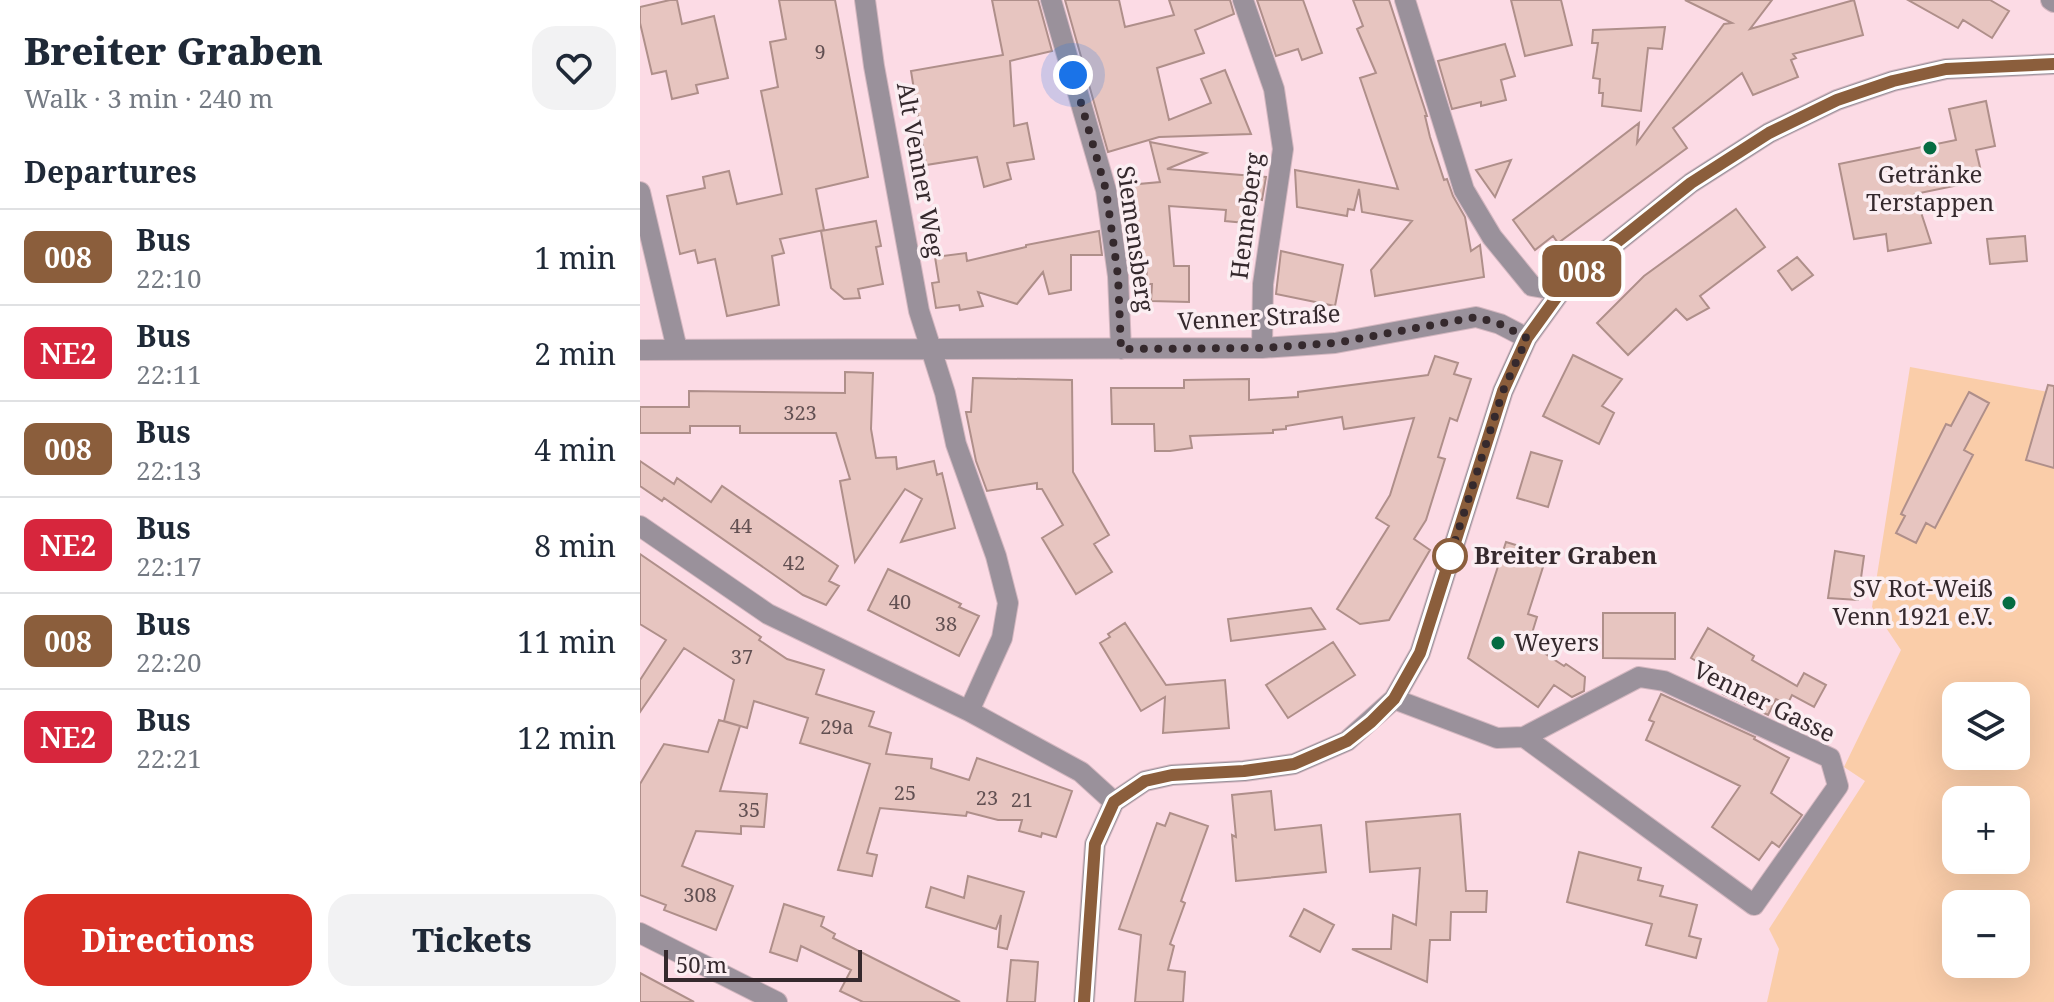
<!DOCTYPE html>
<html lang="en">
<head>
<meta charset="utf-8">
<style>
  :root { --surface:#fff; --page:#f2f2f3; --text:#1f2937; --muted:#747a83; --line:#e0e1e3; --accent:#d93025 }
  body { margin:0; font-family:"Noto Serif",serif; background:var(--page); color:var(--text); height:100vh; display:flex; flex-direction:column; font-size:30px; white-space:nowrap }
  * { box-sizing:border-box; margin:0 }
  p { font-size:26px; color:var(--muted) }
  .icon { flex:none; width:44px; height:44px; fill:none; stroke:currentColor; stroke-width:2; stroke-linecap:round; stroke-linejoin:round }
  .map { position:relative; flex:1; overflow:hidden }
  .panel { display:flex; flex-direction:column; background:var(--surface); width:640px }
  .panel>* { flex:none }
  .badge { padding:0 16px; border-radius:12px; font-size:28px; line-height:52px }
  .fabs { position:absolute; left:1302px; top:682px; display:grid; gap:16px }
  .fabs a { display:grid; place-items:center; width:88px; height:88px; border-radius:16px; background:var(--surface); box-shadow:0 8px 32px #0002; font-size:40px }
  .scale { position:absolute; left:24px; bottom:20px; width:198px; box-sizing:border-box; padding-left:8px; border:4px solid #35292d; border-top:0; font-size:22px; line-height:28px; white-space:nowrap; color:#35292d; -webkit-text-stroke:6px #fbeef2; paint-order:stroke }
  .you { position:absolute; width:40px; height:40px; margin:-20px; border:6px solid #fff; border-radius:50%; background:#1a73e8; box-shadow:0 0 0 12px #1a73e833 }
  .map>.badge { position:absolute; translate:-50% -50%; box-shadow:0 0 0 4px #fff }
  h2 { padding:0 24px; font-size:30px; line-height:72px }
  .round { display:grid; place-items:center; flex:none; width:84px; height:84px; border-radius:24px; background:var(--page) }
  .headline { display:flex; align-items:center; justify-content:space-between; height:136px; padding:0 24px }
  h1 { font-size:38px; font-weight:800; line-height:60px }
  .action { display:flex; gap:16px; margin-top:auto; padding:16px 24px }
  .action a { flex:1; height:92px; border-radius:24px; background:var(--accent); color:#fff; font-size:32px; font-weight:800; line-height:92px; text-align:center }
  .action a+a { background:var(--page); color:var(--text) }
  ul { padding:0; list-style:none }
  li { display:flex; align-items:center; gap:24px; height:96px; padding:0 24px; border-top:2px solid var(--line) }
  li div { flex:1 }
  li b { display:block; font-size:30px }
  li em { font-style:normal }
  li .badge { min-width:88px; font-weight:700; text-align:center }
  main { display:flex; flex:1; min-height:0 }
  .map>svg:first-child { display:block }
</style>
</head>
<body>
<main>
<section class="panel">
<div class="headline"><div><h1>Breiter Graben</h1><p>Walk · 3 min · 240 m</p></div><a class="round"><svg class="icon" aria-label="heart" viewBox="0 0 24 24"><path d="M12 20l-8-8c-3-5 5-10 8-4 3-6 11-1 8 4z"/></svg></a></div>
<h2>Departures</h2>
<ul>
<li><span class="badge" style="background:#8b5e3c;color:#fff">008</span><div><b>Bus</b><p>22:10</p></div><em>1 min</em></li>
<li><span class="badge" style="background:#d7263d;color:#fff">NE2</span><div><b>Bus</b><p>22:11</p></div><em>2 min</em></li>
<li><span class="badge" style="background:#8b5e3c;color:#fff">008</span><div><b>Bus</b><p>22:13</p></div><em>4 min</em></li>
<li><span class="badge" style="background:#d7263d;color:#fff">NE2</span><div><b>Bus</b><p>22:17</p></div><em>8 min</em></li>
<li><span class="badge" style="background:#8b5e3c;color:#fff">008</span><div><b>Bus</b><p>22:20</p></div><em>11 min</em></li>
<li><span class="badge" style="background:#d7263d;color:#fff">NE2</span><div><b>Bus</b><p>22:21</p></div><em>12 min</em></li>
</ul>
<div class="action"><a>Directions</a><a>Tickets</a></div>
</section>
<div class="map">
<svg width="1414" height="1002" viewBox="0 0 1414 1002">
  <rect width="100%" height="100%" fill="#fcdbe5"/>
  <path fill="#facda9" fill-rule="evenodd" d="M1270,367L1414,393V1002H1127L1139,949L1129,929L1225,781L1204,767L1261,650L1232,607ZM1316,696H1376V756H1316ZM1316,800H1376V860H1316ZM1316,904H1376V964H1316Z"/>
  <path fill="#e7c5c0" stroke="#af8f8a" stroke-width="2" d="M30,0H37L42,24L74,16L88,78L56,85L58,93L32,99L26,71L12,74L0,23V7Z
    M139,0H195L228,177L176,189L184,230L140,239L144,253L132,256L139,305L87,316L75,259L58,263L55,250L40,254L27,196L65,188L63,177L89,171L97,204L142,194L121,91L138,87L130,42L146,39Z
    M352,0H398L412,51L370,61L374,126L387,123L394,159L367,163L371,179L344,187L337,157L286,165L271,71L363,55Z
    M425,0H479L485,27L534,15L529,0H590L594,14L555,30L564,53L517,68L529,120L571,103L561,79L585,70L611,134L519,137L468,152Z
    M617,0H663L682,53L662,60L658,49L636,56Z
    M713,0H749L787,116H785L790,137L804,180L807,179L813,196L825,217L831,251L840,245L844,277L735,296L731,270L772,221L722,212L719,189L714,210L708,209L707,216L657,207L655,170L758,189L720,78L736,73L717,29L723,26Z
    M871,0H921L932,45L885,56Z
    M1045,0H1132L1110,29L1214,0L1223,35L1153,54L1156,58L1151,60L1158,77L1113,95L1102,73L1033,128L1047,148L918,243L913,236L895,250L873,220L999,123L997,143L1084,24L1092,23Z
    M1268,0H1350L1369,11L1352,38L1323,20L1318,28Z
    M1025,27L1022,49L1008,48L1001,111L962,106L963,93H959L960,79L953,78L958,43H952L953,30Z
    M865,44L875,76L861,80L866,100L841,106V102L812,109L798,61Z
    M1346,101L1355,146L1336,150L1343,180L1275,194L1291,243L1248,251L1246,234L1214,239L1199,164L1316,140L1309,109Z
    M510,142L566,153L527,169L626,177L622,200L619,199L616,224L585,221L586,210L529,206L534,266H549V302L511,301L512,284H506L507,267L490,266L484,226V207H489L488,185L520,182Z
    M871,160L855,197L836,170Z
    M1096,209L1125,247L1060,296L1069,308L1047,320L1036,309L988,355L957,323L1004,276Z
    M236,221L241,246L236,247L243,284L218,289L220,298L204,299L191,288L181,231Z
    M459,231L462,255H431V290L409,294L403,272L377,304L338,292L343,306L320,310L319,305L296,308L292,283L299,282L295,257L326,253L327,261L386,247V245Z
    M1385,236L1387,261L1350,264L1347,239Z
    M641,251L703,265L695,306L636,294Z
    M1157,257L1173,275L1152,290L1138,271Z
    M933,355L982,379L962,406L974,413L959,444L903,416Z
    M795,356L818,363L814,374L831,379L817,421L810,418L798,457L805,459L786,520L774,539L790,550L749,620L720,624L697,609L749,526L736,518L750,495L774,418L704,429L702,417L646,426V429L633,430V433L550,436L552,448L530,451H515L514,424H472L471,388H544V380L609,379V400L658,397V392L788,375Z
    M205,372L233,373L231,429L236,458L256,457L257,469L294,461L297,475L302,473L315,528L261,542L282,499L265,489L215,562L200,481L210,479L196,433H100V426H50V433H0V407H49V391L205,393Z
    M333,378L432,380L433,472L469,535L454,544L472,572L436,594L402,538L423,525L402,489H397V483L347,491L336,461L326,412H331Z
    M1408,385L1414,386V468L1386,460Z
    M1329,392L1349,403L1324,450L1333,455L1295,528L1286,523L1276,543L1256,533L1265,516L1261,514L1306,424L1311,426Z
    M891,452L922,461L908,507L877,498Z
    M0,461L34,484L37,478L71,502L82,486L198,566L189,581L199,586L186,605L163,595L24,498L22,501L0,486Z
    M866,542L889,549L888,552L899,555L896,564L903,567L888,614L897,617L889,643L924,666L926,664L945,677L944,691L932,697L914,685L898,707L828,658Z
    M1195,551L1224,556L1218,600L1188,598Z
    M0,554L121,637L119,640L147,659L184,670L176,694L234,712L229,726L251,733L246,754L292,759L291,768L329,780L337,758L432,791L416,837L402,833L401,837L379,831L382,820H358L327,812L326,816L240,808L227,853L237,855L232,876L198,870L230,764L160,743L168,718L114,701L107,728L84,721L94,680L44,648L0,712V680L26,640L0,624Z
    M248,569L321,604L319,607L339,616L319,656L228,610Z
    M671,608L685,629L591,641L588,619Z
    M963,613H1035V659L963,658Z
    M485,623L526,685L585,680L589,728L523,733L525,697L501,711L460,643L470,637L468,634Z
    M1068,628L1114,656L1112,660L1157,686L1164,673L1186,685L1174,707L1152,695L1147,705L1136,699L1128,715L1083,694L1090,681L1051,658Z
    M693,642L715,675L648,718L626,685Z
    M1021,694L1115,737L1114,739L1149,758L1131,793L1162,815L1139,847L1132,842L1119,860L1072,827L1100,786L1006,740L1014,722L1009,720Z
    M79,720L100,726L80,791L127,794L124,827L101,826V834L56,831L42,866L93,886L76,930L24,910L26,905L0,895V784L24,744L68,752Z
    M631,791L635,830L681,825L686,872L596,881L592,835L596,837L592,795Z
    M530,813L568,826L541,901L545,903L530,944L534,946L528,970L545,972L543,1002H495L501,935L479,929L517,823L525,826Z
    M820,814L826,891H847L846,912H811L810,940H790L787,982L712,949H751L753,915L776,925L780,868L730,872L726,822Z
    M939,852L1001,868L998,880L1023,886L1020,896L1057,905L1049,936L1061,939L1056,958L1006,945L1012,924L927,902Z
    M328,876L384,892L367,949L358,947L361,915L356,929L286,907L291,887L324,898Z
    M144,904L184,917L181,926L195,934L193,938L320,1002H223L200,991L211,970L161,946L157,961L130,952Z
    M664,909L694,925L680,952L650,936Z
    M371,960L398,962L395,1002H367Z
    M0,973L54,1002H0Z"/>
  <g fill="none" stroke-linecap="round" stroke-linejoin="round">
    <g stroke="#d4b7c0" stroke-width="22">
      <path id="minor" d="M225,0L234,66L279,311L305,393L316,444L356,556L368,603L362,638L329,711
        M411,0L466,190L478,276L481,349
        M603,0L634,89L643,149L623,284L622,348
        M765,0L824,190L852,237L892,286L921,291
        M1411,0L1414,2
        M0,192L37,349
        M0,350L622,348L695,343L836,317L860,324L887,338
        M0,526L128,614L329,711L441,772L474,802
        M754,699L857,738L884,737L1114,905L1198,786L1190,758L1024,681L999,677L884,737
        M474,802L505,781L532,775L604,771L654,764L707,741L754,699L780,653L863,391L887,338L921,291L947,266L1051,183L1129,133L1197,100L1253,81L1306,69L1414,64
        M0,933L137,1002
        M444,1002L455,844L474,802"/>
    </g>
    <use href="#minor" stroke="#9a919b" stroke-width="20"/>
  </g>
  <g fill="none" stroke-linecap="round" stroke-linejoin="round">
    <g stroke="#fff" stroke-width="18">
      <path id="line" d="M444,1002L455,844L474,802L505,781L532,775L604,771L654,764L707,741L731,722L754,699L780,653L863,391L887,338L921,291L947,266L1051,183L1129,133L1197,100L1253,81L1306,69L1414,64"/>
    </g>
    <use href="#line" stroke="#8b5e3c" stroke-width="12"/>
    <path stroke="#35292d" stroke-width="8" stroke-dasharray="0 14.4" d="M433,75L466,190L478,276L481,349L622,348L695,343L836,317L860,324L887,338L863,391L807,566L810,556"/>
  </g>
  <g fill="#046c42" stroke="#fbeef2" stroke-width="3">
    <circle cx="1290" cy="148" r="8"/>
    <circle cx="1369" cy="603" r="8"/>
    <circle cx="858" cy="643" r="8"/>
  </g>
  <circle fill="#fff" stroke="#8b5e3c" stroke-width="4" cx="810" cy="556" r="16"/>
  <g text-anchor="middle" stroke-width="7" stroke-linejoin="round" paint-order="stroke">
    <g font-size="20" fill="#625052">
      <text x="180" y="59">9</text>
      <text x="160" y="420">323</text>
      <text x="101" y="533">44</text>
      <text x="154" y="570">42</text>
      <text x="260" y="609">40</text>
      <text x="306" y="631">38</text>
      <text x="102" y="664">37</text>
      <text x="197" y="734">29a</text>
      <text x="265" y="800">25</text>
      <text x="347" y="805">23</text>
      <text x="382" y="807">21</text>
      <text x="109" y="817">35</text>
      <text x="60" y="902">308</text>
    </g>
    <g font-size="24" fill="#35292d" stroke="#fbeef2">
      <text transform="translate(280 170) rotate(80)" y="8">Alt Venner Weg</text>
      <text transform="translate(607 216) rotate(-83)" y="8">Henneberg</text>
      <text transform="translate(495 239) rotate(82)" y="8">Siemensberg</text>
      <text transform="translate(619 318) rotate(-3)" y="8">Venner Straße</text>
      <text transform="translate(1124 702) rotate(26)" y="8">Venner Gasse</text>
    </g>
    <g font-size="24" fill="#35292d" stroke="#fbeef2">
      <text x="1290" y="183">Getränke<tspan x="1290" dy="28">Terstappen</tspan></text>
      <text x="1353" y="597" text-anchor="end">SV Rot-Weiß<tspan x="1353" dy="28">Venn 1921 e.V.</tspan></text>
      <text x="874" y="651" text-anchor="start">Weyers</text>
    </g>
    <g font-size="24" font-weight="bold" fill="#35292d" stroke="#fbeef2" text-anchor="start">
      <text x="834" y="564">Breiter Graben</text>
    </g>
  </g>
</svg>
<div class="fabs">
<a><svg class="icon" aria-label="layers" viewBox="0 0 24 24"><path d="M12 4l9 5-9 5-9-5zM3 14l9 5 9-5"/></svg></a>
<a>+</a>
<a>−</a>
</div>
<div class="scale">50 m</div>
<div class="you" style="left:433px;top:75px"></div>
<b class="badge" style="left:942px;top:271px;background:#8b5e3c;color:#fff">008</b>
</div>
</main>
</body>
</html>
